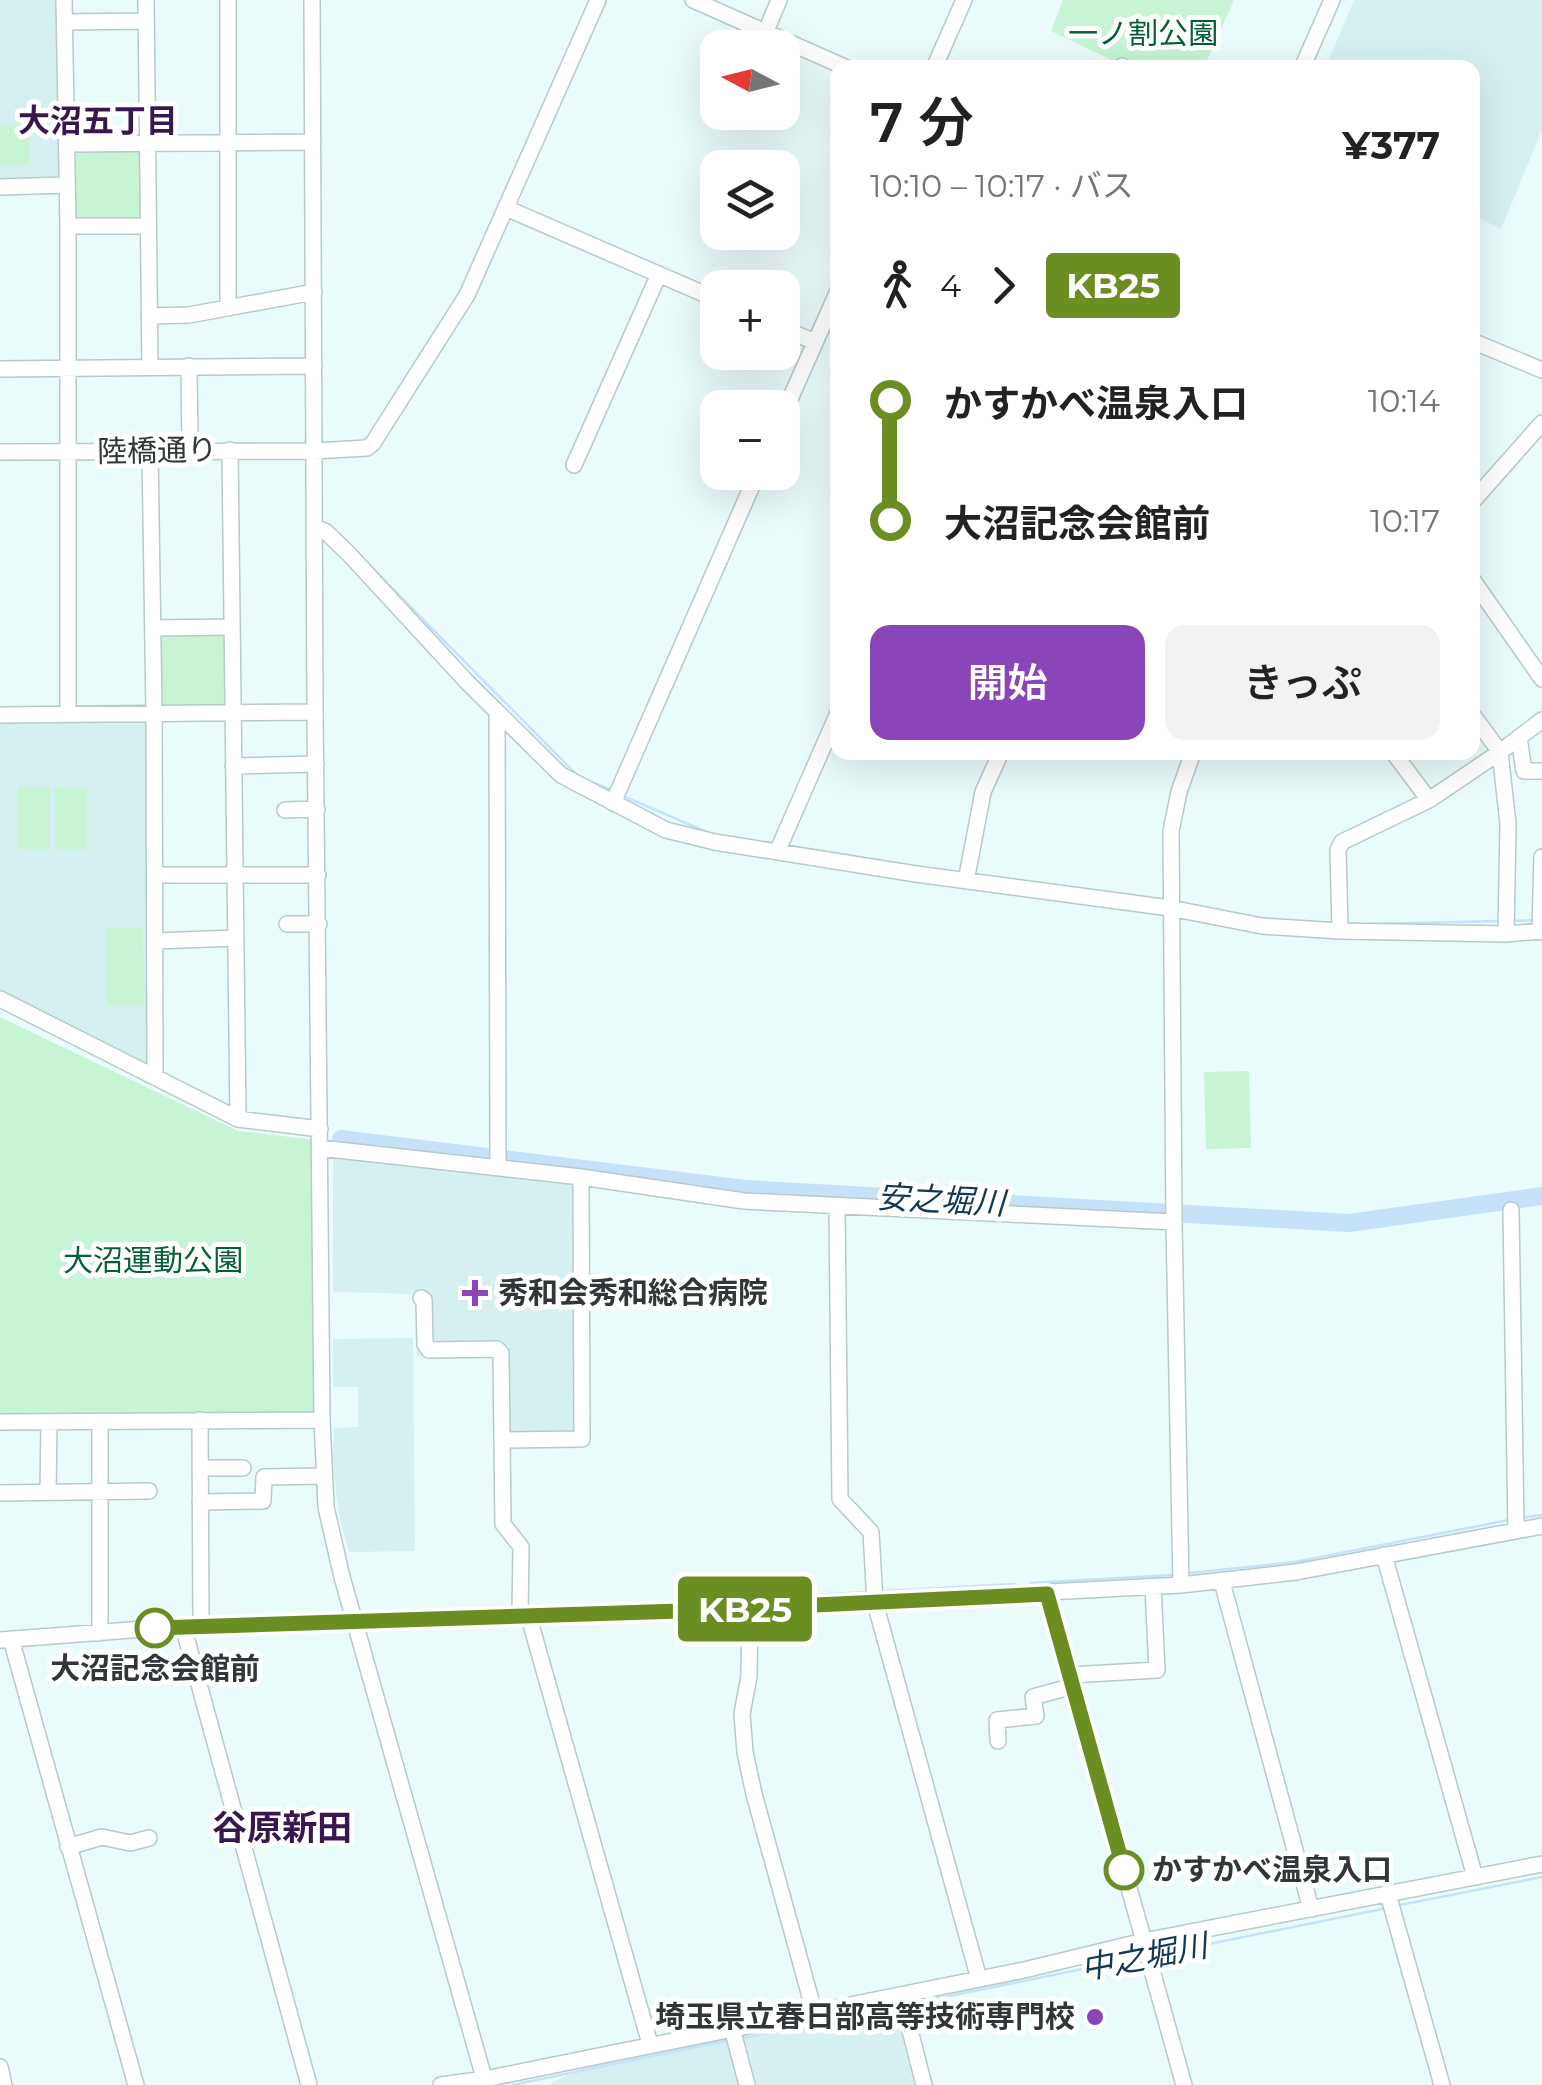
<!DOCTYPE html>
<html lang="ja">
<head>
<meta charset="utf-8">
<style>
  :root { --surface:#fff; --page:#f2f2f2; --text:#222; --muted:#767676; --accent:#8a45b8 }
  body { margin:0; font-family:Montserrat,"Noto Sans JP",sans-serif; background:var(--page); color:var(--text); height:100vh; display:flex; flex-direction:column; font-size:38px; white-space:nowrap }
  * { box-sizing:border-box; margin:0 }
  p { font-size:32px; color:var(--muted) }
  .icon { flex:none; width:55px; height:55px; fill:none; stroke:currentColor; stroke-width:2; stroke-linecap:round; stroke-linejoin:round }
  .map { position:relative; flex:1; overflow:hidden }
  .drawer { position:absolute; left:830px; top:60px; width:650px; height:700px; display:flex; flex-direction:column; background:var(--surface); border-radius:20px; box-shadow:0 10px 40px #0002 }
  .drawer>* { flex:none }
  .badge { padding:0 20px; border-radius:8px; font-size:35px; line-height:65px }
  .needle { width:65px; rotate:277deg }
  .buttons { position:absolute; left:700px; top:30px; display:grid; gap:20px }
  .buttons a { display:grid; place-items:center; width:100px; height:100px; border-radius:20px; background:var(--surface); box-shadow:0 10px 40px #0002; font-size:50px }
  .map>.badge { position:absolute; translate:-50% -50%; box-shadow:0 0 0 5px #fff }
  .legs { display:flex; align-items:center; gap:15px; height:110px; padding:0 40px; font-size:32px }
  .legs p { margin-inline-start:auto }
  .overview { display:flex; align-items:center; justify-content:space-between; height:170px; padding:0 40px }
  h1 { font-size:55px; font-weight:600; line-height:75px }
  .action { display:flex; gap:20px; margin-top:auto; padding:20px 40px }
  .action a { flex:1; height:115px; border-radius:20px; background:var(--accent); color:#fff; font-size:40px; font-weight:600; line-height:115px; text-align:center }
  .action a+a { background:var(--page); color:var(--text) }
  ul { padding:0 40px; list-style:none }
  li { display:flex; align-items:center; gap:35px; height:120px; font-size:38px }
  li i { display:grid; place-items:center; width:15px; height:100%; margin:0 12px; background:currentColor }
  li i::after { content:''; width:25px; height:25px; margin:-12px; border:8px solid; border-radius:50%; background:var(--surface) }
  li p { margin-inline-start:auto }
  li:first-child i { background:linear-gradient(#0000 50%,currentColor 0) }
  li:last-child i { background:linear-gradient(currentColor 50%,#0000 0) }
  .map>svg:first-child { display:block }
</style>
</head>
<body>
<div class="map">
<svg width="1542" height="2085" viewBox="0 0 1542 2085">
  <rect width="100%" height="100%" fill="#eafbfc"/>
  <path fill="#d6f0f1" d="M0,0H58L60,168L58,179L0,181Z
    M1354,0H1542V130L1501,229L1473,215L1472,68L1326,67Z
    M148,720L155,1077L0,994V721Z
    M333,1154L573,1182L575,1188L576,1433L508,1431L507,1355L417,1356L415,1294L333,1292Z
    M413,1338L415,1551L349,1552L340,1520L336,1494L333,1456L334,1428L358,1427V1387H333V1339Z
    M900,2003L925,2085H548L582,2068Z"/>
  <path fill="#c7f4d4" d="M1063,0H1234L1204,67H1126L1051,31Z
    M0,125H29V165H0Z
    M72,149H140L142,221L72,222Z
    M228,632L229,709L160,710L159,634Z
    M18,787H50V849H18Z
    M87,787V849H55V788Z
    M106,928H143L144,1005H107Z
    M0,1017L238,1131L316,1140L315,1413L0,1415Z
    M1249,1071L1251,1148L1206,1149L1204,1072Z"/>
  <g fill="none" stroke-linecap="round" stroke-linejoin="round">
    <path stroke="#c5e2f9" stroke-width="2.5" d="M373,569L575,773
      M582,778L611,790
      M623,796L707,832
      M1513,921L1535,920
      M1373,924L1500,921
      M1521,1518L1542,1515
      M1190,1573L1295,1562L1509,1520
      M1030,1583L1172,1575
      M884,1591L1015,1584
      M775,1597L866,1592
      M1400,1905L1542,1877
      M1155,1955L1387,1908
      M910,2004L1142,1957
      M743,2038L897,2007
      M512,2085L731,2040"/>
    <path stroke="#c5e2f9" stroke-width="18" d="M341,1139L745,1189L1349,1223L1542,1196"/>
    <g stroke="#b8c9ca" stroke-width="18">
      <path id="minor" d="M64,0L68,226V714
        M146,0L150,368
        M228,0V307
        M312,0L315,712L322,1420L326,1507L342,1577L486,2085
        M693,0L847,68
        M65,22L146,21
        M766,31L779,0
        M934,68L964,0
        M1121,68L1122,66
        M1302,68L1332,0
        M67,144L313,142
        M0,187L67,185
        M506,208L718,300
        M68,226H148
        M149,316L189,315L314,292
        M782,328L815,342
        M1472,341L1542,370
        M189,366L190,450
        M0,369L314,366
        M782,417L838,291
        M150,450L154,713L155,1077
        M230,450L238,1119
        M0,452L314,451L367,448L373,443L467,295L598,0
        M574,465L659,274
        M1472,502L1542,423
        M315,526L326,532L348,553L467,682L561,775L666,830L715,842L916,874L1170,908L1262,926L1340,931L1506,934L1542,931
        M1472,579L1542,679
        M153,628L232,627
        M497,713L498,1167
        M1472,714L1500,752L1508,824L1506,934
        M0,715L315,712
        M1519,737L1524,771H1542
        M1393,752L1429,800
        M233,766L316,764
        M613,803L758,472
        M285,810L317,809
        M777,852L838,713
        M155,875H318
        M966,881L983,792L1001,752
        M287,924H319
        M1340,931L1338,850L1342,842L1429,800L1500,752L1542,720
        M1540,932L1542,857
        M155,941L235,938
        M0,999L238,1119L320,1129
        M320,1148L581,1177L744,1201L1174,1222
        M837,1207L840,1499L871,1532L875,1603L979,1979
        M1511,1210L1516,1530
        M421,1298L424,1300L425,1344L429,1350L497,1349L501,1353L503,1524L521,1547L520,1615
        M200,1420L201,1626
        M0,1422L322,1420
        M100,1422V1633
        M502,1440L582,1439L581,1177
        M200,1468H243
        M48,1492L49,1422
        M0,1493L149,1491
        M200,1502L263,1501L264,1477L324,1476
        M1384,1555L1475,1877
        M1222,1582L1311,1909
        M1181,1585L1174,1222L1171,831L1179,792L1193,752
        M1047,1594L1184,2085
        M750,1608L749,1676L742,1714L745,1752L754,1794L814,2011
        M531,1615L532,1628L650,2044
        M183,1626L309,2085
        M11,1639L136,2085
        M0,1640L183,1626L750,1608L1181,1585L1296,1572L1542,1526
        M1070,1675L1157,1670L1153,1587
        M998,1741L997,1720L1036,1716L1033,1697L1073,1686
        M68,1847L102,1837L130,1843L149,1838
        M1388,1894L1442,2085
        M901,1995L924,2085
        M732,2028L747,2085
        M0,2067L4,2085
        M441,2085L485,2079L1024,1970L1144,1941L1542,1864"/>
    </g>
    <use href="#minor" stroke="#fff" stroke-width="15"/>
  </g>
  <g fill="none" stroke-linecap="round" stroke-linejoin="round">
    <g stroke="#fff" stroke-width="22">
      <path id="line-1" d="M155,1628L712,1610L1047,1594L1124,1870"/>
    </g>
    <use href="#line-1" stroke="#6b8e23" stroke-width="15"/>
  </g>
  <g fill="#8a45b8" stroke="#fff" stroke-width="4">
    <path d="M470 1278h10v10h10v10h-10v10h-10v-10h-10v-10h10z"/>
    <circle cx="1095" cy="2017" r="10"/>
  </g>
  <g fill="#fff" stroke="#6b8e23" stroke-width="5">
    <circle cx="155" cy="1628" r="18"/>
    <circle cx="1124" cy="1870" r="18"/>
  </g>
  <g text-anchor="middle" stroke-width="10" stroke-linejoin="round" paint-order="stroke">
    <g font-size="30" fill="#066035" stroke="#fff">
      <text x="1143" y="44">一ノ割公園</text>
      <text x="153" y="1271">大沼運動公園</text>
    </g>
    <g font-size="30" fill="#313738" stroke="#fff">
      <text transform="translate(157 451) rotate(-1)" y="10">陸橋通り</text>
    </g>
    <g font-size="30" font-weight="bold" fill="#313738" stroke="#fff" text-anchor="start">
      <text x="498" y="1303">秀和会秀和総合病院</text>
      <text x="1075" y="2027" text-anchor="end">埼玉県立春日部高等技術専門校</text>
    </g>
    <g font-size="30" font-weight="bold" fill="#313738" stroke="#fff">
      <text x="155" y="1679">大沼記念会館前</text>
      <text x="1152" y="1880" text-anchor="start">かすかべ温泉入口</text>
    </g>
    <g font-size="32" font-weight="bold" fill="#38174e" stroke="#fff">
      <text x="98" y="132">大沼五丁目</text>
    </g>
    <g font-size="32" font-style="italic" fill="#133853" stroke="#fff">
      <text transform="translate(941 1200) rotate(3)" y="11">安之堀川</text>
      <text transform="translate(1144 1957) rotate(-11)" y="11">中之堀川</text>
    </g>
    <g font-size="35" font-weight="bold" fill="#38174e" stroke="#fff">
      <text x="282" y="1840">谷原新田</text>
    </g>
  </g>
</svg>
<div class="buttons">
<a><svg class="needle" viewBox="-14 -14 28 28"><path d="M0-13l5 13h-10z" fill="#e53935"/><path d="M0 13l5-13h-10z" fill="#767676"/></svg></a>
<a><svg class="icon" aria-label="layers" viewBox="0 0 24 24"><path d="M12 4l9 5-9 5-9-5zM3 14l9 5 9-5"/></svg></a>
<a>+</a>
<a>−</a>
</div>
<b class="badge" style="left:745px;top:1609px;background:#6b8e23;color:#fff">KB25</b>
<section class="drawer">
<div class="overview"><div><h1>7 分</h1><p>10:10 – 10:17 · バス</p></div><b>¥377</b></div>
<div class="legs"><svg class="icon" aria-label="walk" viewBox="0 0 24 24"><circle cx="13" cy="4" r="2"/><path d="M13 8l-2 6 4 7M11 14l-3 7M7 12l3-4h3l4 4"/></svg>4<svg class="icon" aria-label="forward" viewBox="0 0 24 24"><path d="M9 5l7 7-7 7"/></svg><b class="badge" style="background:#6b8e23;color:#fff">KB25</b></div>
<ul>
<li><i style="color:#6b8e23"></i><b>かすかべ温泉入口</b><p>10:14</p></li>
<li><i style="color:#6b8e23"></i><b>大沼記念会館前</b><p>10:17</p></li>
</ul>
<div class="action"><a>開始</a><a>きっぷ</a></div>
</section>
</div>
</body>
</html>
